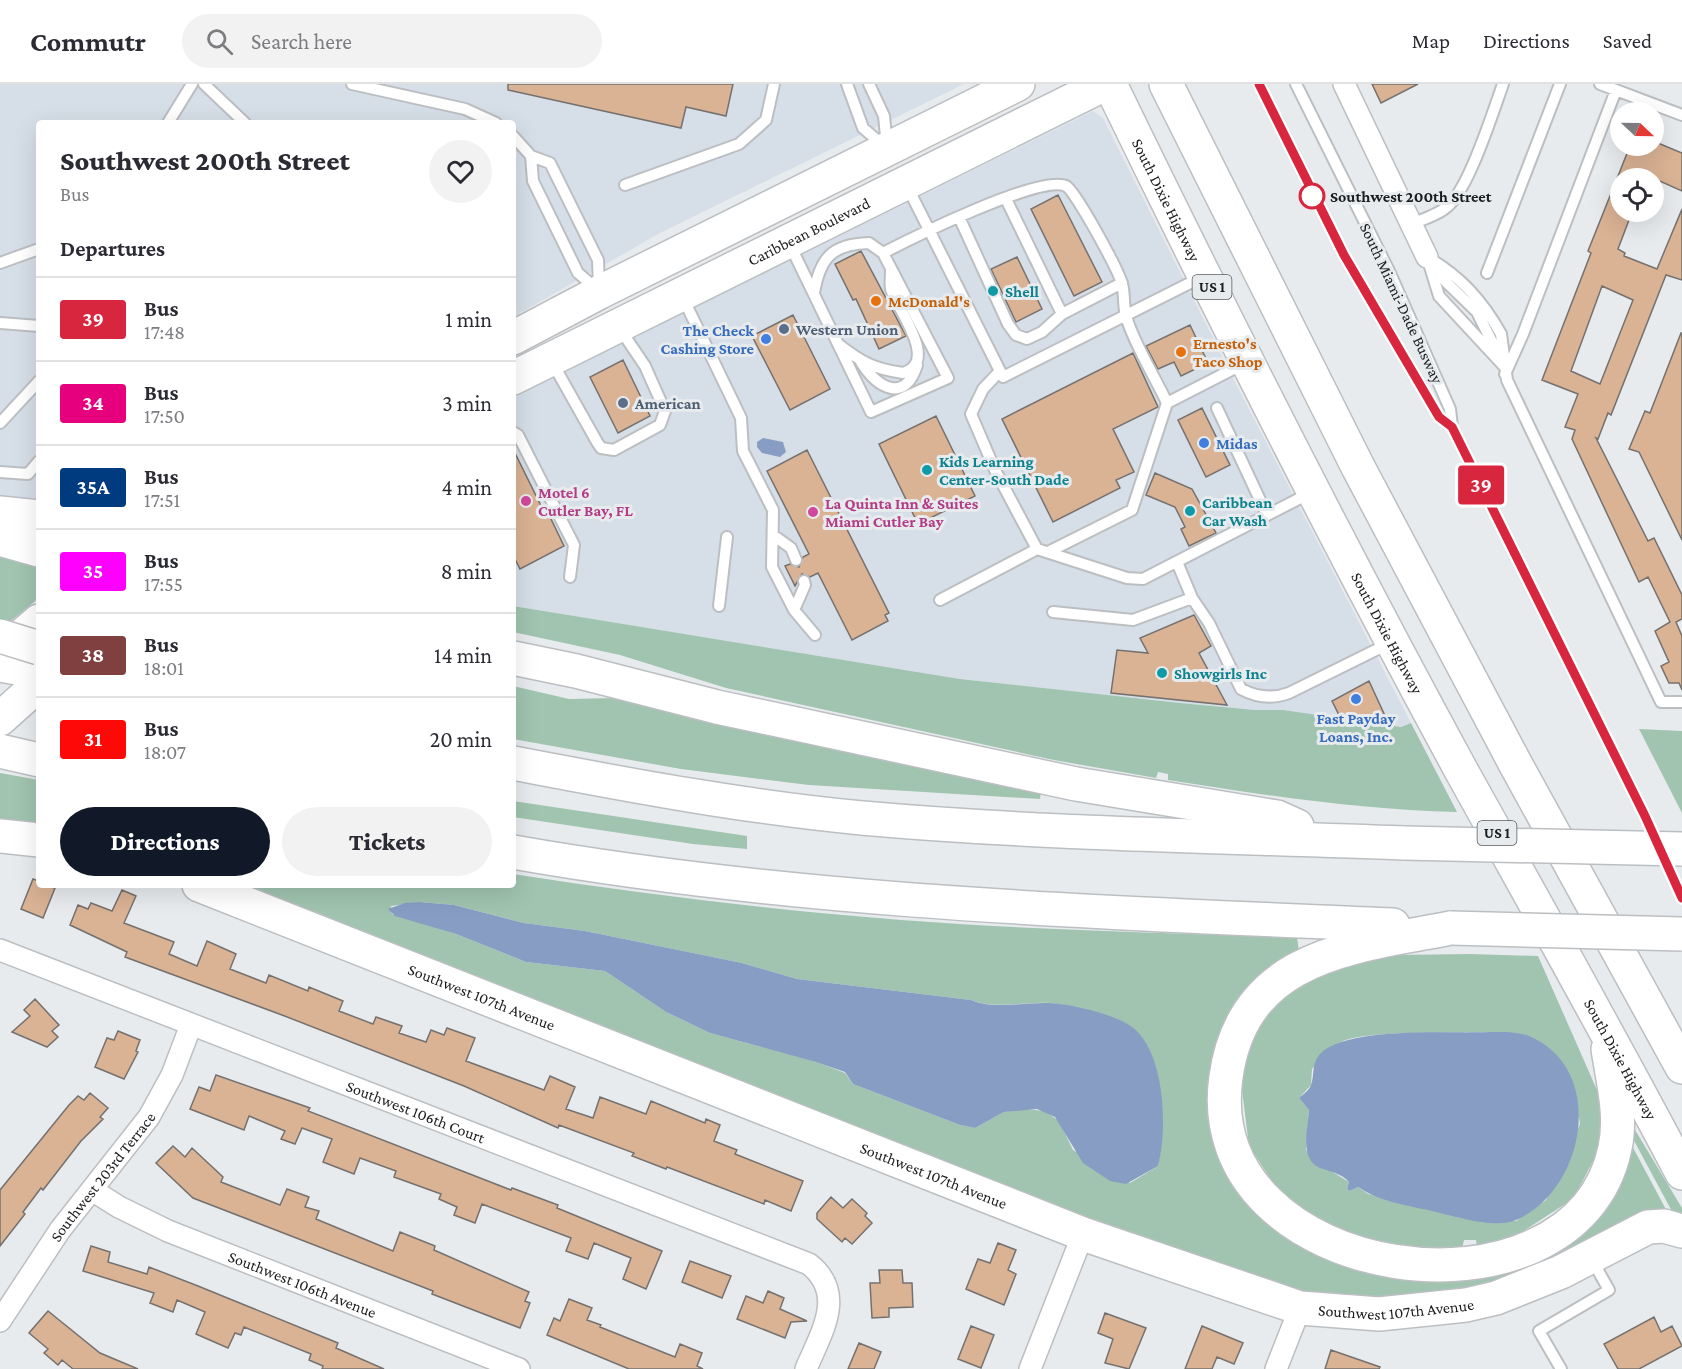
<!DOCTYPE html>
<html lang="en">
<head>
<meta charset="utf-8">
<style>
  :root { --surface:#fff; --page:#f2f2f3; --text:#2b2b33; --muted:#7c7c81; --line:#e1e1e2; --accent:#111827 }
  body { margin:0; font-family:"Crimson Pro",serif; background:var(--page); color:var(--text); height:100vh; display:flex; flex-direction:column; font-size:22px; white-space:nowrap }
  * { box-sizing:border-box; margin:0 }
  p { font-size:20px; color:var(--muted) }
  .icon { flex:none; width:33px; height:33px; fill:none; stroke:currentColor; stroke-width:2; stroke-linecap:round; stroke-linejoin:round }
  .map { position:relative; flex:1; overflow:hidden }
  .drawer { position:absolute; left:36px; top:36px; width:480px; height:768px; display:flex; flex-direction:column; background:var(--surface); border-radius:6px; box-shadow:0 6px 24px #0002 }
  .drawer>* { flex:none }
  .badge { padding:0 12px; border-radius:4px; font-size:21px; line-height:39px }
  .needle { width:39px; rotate:112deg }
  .controls { position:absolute; left:1610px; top:18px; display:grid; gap:12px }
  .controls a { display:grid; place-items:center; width:54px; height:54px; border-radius:50%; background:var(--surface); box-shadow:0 6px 24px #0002; font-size:30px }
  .map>.badge { position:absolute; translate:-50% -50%; box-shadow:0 0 0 3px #fff }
  h2 { padding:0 24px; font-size:22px; line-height:54px }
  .round { display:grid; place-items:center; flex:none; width:63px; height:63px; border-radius:32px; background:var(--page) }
  .head { display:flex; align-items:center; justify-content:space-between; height:102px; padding:0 24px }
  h1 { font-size:28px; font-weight:800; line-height:45px }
  .button { display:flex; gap:12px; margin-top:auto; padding:12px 24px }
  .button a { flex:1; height:69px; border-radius:36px; background:var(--accent); color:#fff; font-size:24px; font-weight:800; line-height:69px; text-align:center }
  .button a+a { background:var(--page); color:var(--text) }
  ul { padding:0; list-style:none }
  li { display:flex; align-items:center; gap:18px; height:84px; padding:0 24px; border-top:2px solid var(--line) }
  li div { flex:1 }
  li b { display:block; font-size:22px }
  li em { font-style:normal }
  li .badge { min-width:66px; font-weight:700; text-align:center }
  header { display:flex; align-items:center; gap:36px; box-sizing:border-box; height:84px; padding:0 30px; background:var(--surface); border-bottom:2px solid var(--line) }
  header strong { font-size:28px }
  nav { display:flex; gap:33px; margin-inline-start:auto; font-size:21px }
  .search { width:420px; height:54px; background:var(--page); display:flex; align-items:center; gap:15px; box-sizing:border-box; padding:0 21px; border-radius:33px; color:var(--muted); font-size:22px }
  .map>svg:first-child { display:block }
</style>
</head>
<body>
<header>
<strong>Commutr</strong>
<div class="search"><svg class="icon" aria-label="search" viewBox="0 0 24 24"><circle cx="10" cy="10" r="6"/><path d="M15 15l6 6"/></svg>Search here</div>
<nav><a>Map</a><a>Directions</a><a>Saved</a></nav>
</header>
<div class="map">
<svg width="1682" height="1285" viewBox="0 0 1682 1285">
  <rect width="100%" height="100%" fill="#e8ebee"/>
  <path fill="#d6dee7" d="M0,0H964L660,149L513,233V39H39V420L0,417Z
    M1093,27L1103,34L1237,302L1411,639L1401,643L1283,626H1255L1180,619L960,595L513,522V313Z"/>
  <path fill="#a0c4af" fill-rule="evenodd" d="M0,463L39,474V514L7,540L0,538Z
    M513,522L960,595L1180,619L1255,626H1283L1401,643L1411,639L1457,728C1360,726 1264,711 1168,696V690L1158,688L1156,694L1054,676L726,604L620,571L513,548Z
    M513,602L569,615L616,614L1041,707L1040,715L809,701L681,685L513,655Z
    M1639,645L1682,647V729Z
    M0,689L39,696V745L0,739Z
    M513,717L747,752V765L693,760L513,733Z
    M513,790C642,810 771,826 901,836C1033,846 1165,849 1297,853L1299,867C1213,905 1182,1017 1231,1097C1244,1118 1263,1135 1282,1149L1288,1143L1312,1158L1515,1178L1630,1058L1670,1133L1530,1189L1434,1215L1284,1211L227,801H513ZM421,818L454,821L524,839L585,847L742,879L797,895L971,916C995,926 1024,917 1050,919C1085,922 1118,947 1148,963C1161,1004 1167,1041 1158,1082L1130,1099L1073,1066L1059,1037L1045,1027L1025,1025L1004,1028L975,1044L960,1041L853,1000L845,989L817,978L710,949L666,928L605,887L526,878L456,850L392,830L391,822Z
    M1470,870L1538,872L1597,1006L1603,1033L1599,1065L1577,1108L1565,1120L1519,1150L1477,1162L1476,1156H1464L1462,1165L1410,1167L1327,1143L1283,1114L1249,1062L1241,998L1250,962L1265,934L1277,919L1304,898L1349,879L1397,871ZM1489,948L1518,949L1576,1010L1580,1040L1546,1116L1516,1137H1487L1460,1134L1368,1110L1358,1103L1350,1107L1347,1105L1349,1098L1331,1087L1321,1084L1306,1066L1309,1026L1299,1014L1311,1001L1312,985C1320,977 1329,964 1339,959C1363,945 1456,950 1489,948Z
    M1632,1041L1682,1124V1137L1675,1133L1631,1051Z"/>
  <path fill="#879dc4" d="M763,354L783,358L786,368L780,373L762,369L757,363V358Z
    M420,818L454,821L524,839L585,847L742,879L797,895L971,916C994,926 1023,918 1049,919C1070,920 1115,930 1132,943C1165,967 1168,1046 1158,1082L1126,1100L1110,1097L1083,1079L1055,1033L1037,1025L1004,1028L975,1044L960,1041L853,1000L845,988L816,978L710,949L666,928L605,887L526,878L456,850L395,832L388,825L405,819Z
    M1489,948C1502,948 1516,947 1529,952C1608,985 1585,1107 1516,1136C1496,1145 1456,1133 1436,1128C1408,1121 1382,1119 1358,1103L1350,1107L1347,1105L1349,1098C1342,1090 1332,1088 1323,1085C1298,1077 1308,1046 1309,1026L1299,1014C1303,1010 1309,1007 1311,1001C1315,990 1311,980 1320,970C1347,942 1449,950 1489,948Z"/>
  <path fill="#dab294" stroke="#75716f" stroke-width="1.5" fill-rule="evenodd" d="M508,0H733L726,32L686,23L681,44L508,6Z
    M1372,0H1418L1381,19Z
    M1653,57L1682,69V107L1653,94H1620V128H1632L1618,165L1625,169L1624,172L1657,185L1682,125V196L1666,191L1611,331L1608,329L1598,355L1596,354L1648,457L1654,454L1682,511V535L1676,538L1682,552V606L1679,599H1669L1661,582L1669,578L1655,547L1670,538L1648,493L1639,498L1572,355L1575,346L1565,343L1578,310L1542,296L1591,169L1588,167L1630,62H1653ZM1602,202L1633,216L1600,300L1571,287Z
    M1058,111L1102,198L1074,212L1031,125Z
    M861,167L906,252L879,265L856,215L853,216L835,180Z
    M1017,173L1042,225L1016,238L991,185Z
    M793,231L830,305L790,326L752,252Z
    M1190,241L1208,279L1181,292L1174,278L1158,285L1146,262Z
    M1681,249H1682V456L1639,368L1629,365L1645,327L1650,329Z
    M1133,269L1158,323L1113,345L1134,388L1116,396L1120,404L1053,438L1002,335Z
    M623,276L650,332L618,349L590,293Z
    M1202,324L1230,381L1206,393L1178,336Z
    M936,332L975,412L918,440L879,360Z
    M513,365L546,432L549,431L564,462L520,485L513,471Z
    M807,366L889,529L885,531L888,537L852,556L818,489L810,493L802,490L795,502L785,482L790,480L799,483L803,473L809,470L767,387Z
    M1155,389L1192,405L1216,449L1189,462L1181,445L1185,443L1175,423L1146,411Z
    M1194,531L1211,562L1199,569L1227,621L1111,609L1117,566L1148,569L1140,554Z
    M1369,597L1386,634L1340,633L1332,617Z
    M33,795L39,797V801L55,804L43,834L21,825Z
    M122,806L136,812L124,839L174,858L169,870L197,882L207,857L236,870L230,885L266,899L269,891L308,907L309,903L343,917L339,927L373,940L376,933L402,942L399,949L426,958L431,946L444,951L447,944L475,954L466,977L544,1006L550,992L575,1003L566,1025L593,1034L600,1013L646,1030L651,1017L705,1039L706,1035L720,1041L714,1057L737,1066L735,1070L803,1097L791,1127L765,1116L764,1120L667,1083L666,1085L632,1072L634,1069L559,1041L558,1044L464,1002L282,931L125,873L127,868L70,841L78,821L88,825L91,819L112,827Z
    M35,915L59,941L52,947L58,953L47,963L12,948L30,932L24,926Z
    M118,947L140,956L136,967L138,968L124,995L95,983L107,954L114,956Z
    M216,991L310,1024L308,1027L511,1106L512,1104L558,1121L557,1124L662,1167L646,1205L623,1195L631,1174L594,1159L588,1175L566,1167L571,1154L482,1120L475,1139L454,1131L457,1123L439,1115L441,1110L394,1093L396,1087L360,1074L354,1090L323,1078L332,1055L302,1044L295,1060L281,1055L285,1047L249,1032L244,1046L190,1025L199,1003L210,1007Z
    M90,1009L108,1024L100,1033L103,1035L81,1057L43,1106L41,1104L23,1128L25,1130L0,1162V1106L69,1021L78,1012L84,1016Z
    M173,1062L185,1073L192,1064L223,1093L221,1098L280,1121L287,1105L309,1113L305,1123L319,1127L316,1135L393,1167L400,1148L435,1162L434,1166L529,1208L525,1217L530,1219L520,1244L432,1210L433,1207L193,1114L156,1079Z
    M831,1113L843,1124L852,1115L867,1129L865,1132L872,1139L852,1160L845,1154L842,1158L817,1135V1129Z
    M998,1159L1016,1166L1008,1186L1016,1190L1004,1221L966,1205L978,1175L990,1179Z
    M91,1162L110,1168L108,1178L147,1190L149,1183L198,1202L338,1259L336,1264L384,1285H322L323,1282L309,1276L311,1270L244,1243L241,1251L235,1249L228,1264L196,1250L205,1228L177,1216L173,1228L150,1219L154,1209L83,1187Z
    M690,1177L731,1192L722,1214L682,1198Z
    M879,1186H902L903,1199H912L913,1223L889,1224V1233L872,1234L870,1199H880Z
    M768,1207L784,1214L780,1225L807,1237L791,1238L785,1254L737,1235L746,1212L763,1219Z
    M569,1215L592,1224L587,1236L601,1241L600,1243L675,1273L680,1260L702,1269L697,1282L703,1285H629L547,1251L554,1234L560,1237Z
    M48,1227L100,1269L138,1285H73L62,1276L58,1281L44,1269L48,1265L29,1249Z
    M1105,1229L1146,1244L1129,1285L1105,1279L1113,1255L1098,1249Z
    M1654,1233L1661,1248L1672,1242L1682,1262L1639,1285H1618L1604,1260Z
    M971,1242L994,1251L981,1284L958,1275Z
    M1202,1242L1243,1259L1234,1280L1217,1273L1212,1285H1185Z
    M859,1259L881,1268L874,1285H848Z
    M1331,1266L1380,1283L1379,1285H1325Z"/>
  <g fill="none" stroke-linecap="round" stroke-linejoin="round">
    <g stroke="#bcbfc2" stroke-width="14">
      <path id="lane" d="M204,0L245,39
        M352,0L465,25L496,39
        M847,0L863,44L884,62
        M869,0L884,32L887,62
        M1259,0L1344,171L1439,333L1452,343L1450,325L1390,189L1296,0
        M1600,0L1682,31
        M168,39L192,0
        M513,52L531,72L533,97L578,189L597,205
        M531,72L550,79L598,176L599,204
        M625,101L739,60L766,36L774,0
        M907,102L1003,293L1200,194
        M1006,115L1062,230L1122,199
        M959,133L1008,240L1016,251L1027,255L1042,248L1062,230
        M1411,140C1424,135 1438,131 1448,122C1469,104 1493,28 1503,0
        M790,161L871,328L948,294L883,169L869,159C832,160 820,174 814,209
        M883,169C912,154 1041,90 1066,102C1075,106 1119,187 1122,200C1125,210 1123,222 1126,232C1133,258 1155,293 1167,319L1243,280
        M1427,173C1460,192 1482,216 1501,250L1507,296L1661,618H1682
        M1427,173L1439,212L1503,281
        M0,179L39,165
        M1433,180L1446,198L1477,228L1497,268
        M1487,189L1560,0
        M683,214L741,334L743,367L773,426L772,483L794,526L815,551
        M0,239L39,242
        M838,260C861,278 874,285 903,289C940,278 897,225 891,205C890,200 891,192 891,186
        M552,278L597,358L601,364L614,366L660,341L665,327L645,282L620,245
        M861,278C877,304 905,320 917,281
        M1000,287L983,305L971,330L995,386L1037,465L1127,494L1143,495L1312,408
        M1505,290L1523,250L1616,6
        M1217,324L1267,431
        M0,339L39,297
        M1452,343L1645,732L1682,814
        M513,348L518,351L574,461L570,493
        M0,388L28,390L39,377
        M773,451L791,464L796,476
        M1050,467L1132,426L1167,319
        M1192,514L1209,539L1241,605C1256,613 1273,615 1289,609L1390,559
        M940,516L1037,465
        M719,522L727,453
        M794,526L805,501L804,497
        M1053,528L1133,536L1192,514L1177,478
        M1561,1285L1539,1247L1609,1206L1592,1176"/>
    </g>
    <g stroke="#bcbfc2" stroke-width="24">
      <g id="street">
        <path d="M1344,0L1427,173"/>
        <path id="s1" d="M0,866L809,1180C847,1210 821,1249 806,1285"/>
        <path id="s2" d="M92,1106L119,1123L168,1147L519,1285"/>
        <path id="s3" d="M0,1237L60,1146L149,1033L172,991L191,941"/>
        <path d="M1030,1285L1083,1150"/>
        <path d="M1276,1285L1300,1224"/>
      </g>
    </g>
    <g stroke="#bcbfc2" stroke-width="36">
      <g id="primary">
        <path d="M513,254L600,208L1018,0"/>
        <path id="s4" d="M513,294L1105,0"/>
        <path d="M0,429L39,433"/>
        <path d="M0,455L39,466"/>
        <path d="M0,570L39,537"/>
        <path d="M0,635L39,600"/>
        <path d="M0,752L39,756"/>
        <path id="s5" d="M199,801L1083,1150L1300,1224L1379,1230L1466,1221L1496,1214L1561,1188L1648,1143L1664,1142L1682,1147"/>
      </g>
    </g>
    <g stroke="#bcbfc2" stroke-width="36">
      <g id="highway">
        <path id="s6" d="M1110,0C1222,231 1339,462 1462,688C1536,821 1611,954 1682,1089"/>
        <path d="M1166,0L1358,383L1516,681L1682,983"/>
        <path d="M513,574L576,587L717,623L1076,700L1277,733L1297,742"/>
        <path d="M0,581L39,588"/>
        <path d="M0,667L39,676"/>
        <path d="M513,679C628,701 745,723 862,734C1042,750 1223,752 1404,759"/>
        <path d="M513,768C803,819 1099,828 1393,841"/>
        <path d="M1451,844C1353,863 1243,870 1226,993C1196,1201 1576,1253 1615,1064C1622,1032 1613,997 1608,965"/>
      </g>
    </g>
    <use href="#lane" stroke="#fff" stroke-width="10"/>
    <use href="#street" stroke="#fff" stroke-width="21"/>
    <use href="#primary" stroke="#fff" stroke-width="33"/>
    <use href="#highway" stroke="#fff" stroke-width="33"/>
    <g stroke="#bcbfc2" stroke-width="36" stroke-linecap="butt">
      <path id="highway-bridge" d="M0,552L39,564
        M1404,759L1682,765
        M1451,844L1682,850"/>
    </g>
    <use href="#highway-bridge" stroke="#fff" stroke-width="33"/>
  </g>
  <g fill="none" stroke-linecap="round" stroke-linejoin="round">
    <g stroke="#fff" stroke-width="14">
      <path id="line" d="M1259,0L1344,171L1439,333L1452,343L1645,732L1682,814"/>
    </g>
    <use href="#line" stroke="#d7263d" stroke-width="9"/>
  </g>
  <circle fill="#fff" stroke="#d7263d" stroke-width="3" cx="1312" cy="112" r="12"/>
  <g fill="#0f9aa8" stroke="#e8ebee" stroke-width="2">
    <circle cx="993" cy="207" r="6"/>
    <circle cx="927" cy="386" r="6"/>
    <circle cx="1190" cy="427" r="6"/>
    <circle cx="1162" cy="589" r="6"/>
  </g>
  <g fill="#e8710a" stroke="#e8ebee" stroke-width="2">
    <circle cx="876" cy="217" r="6"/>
    <circle cx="1181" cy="268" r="6"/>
  </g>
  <g fill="#5c6f8a" stroke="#e8ebee" stroke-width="2">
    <circle cx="784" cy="245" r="6"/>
    <circle cx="623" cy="319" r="6"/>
  </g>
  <g fill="#3f7fe0" stroke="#e8ebee" stroke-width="2">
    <circle cx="766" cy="255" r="6"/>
    <circle cx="1204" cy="359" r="6"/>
    <circle cx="1356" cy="615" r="6"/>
  </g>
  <g fill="#d1479c" stroke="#e8ebee" stroke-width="2">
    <circle cx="526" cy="417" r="6"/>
    <circle cx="813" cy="428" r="6"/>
  </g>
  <g text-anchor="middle" stroke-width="6" stroke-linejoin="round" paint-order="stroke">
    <g fill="#e8ebee" stroke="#585a5c" stroke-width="1.5">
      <rect x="1192.5" y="191" width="39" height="24" rx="4.5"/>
      <rect x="1477.5" y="737" width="39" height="24" rx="4.5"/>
    </g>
    <g font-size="15" font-weight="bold" fill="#1b1c1d">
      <text x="1212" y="208">US 1</text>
      <text x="1497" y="754">US 1</text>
    </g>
    <g font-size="16" font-weight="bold" fill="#1b1c1d" stroke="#e8ebee" text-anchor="start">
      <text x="1330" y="118">Southwest 200th Street</text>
    </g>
    <g font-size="16" fill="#1b1c1d" stroke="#e8ebee">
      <text dy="6" stroke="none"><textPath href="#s6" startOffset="129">South Dixie Highway</textPath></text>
      <text dy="6" stroke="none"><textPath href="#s4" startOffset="330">Caribbean Boulevard</textPath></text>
      <text transform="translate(1402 219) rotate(65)" y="6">South Miami-Dade Busway</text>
      <text dy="6" stroke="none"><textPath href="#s6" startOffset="615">South Dixie Highway</textPath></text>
      <text dy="6" stroke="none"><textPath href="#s5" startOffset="304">Southwest 107th Avenue</textPath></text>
      <text dy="6" stroke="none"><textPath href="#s6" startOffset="1101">South Dixie Highway</textPath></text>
      <text dy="6" stroke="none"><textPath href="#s1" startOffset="446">Southwest 106th Court</textPath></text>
      <text dy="6" stroke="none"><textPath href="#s5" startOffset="790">Southwest 107th Avenue</textPath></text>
      <text dy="6" stroke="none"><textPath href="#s3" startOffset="177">Southwest 203rd Terrace</textPath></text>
      <text dy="6" stroke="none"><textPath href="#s2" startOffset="231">Southwest 106th Avenue</textPath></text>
      <text dy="6" stroke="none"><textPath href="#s5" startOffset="1276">Southwest 107th Avenue</textPath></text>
    </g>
    <g font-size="16" font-weight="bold" fill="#0d838f" stroke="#e8ebee" text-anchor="start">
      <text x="1005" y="213">Shell</text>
      <text x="939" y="383">Kids Learning<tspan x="939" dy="18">Center-South Dade</tspan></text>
      <text x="1202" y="424">Caribbean<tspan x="1202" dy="18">Car Wash</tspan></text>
      <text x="1174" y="595">Showgirls Inc</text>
    </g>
    <g font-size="16" font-weight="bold" fill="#c56008" stroke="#e8ebee" text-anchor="start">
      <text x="888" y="223">McDonald's</text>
      <text x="1193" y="265">Ernesto's<tspan x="1193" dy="18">Taco Shop</tspan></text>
    </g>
    <g font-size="16" font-weight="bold" fill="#4e5e75" stroke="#e8ebee" text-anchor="start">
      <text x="796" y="251">Western Union</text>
      <text x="635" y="325">American</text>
    </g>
    <g font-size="16" font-weight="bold" fill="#366cbe" stroke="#e8ebee" text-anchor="end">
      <text x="754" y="252">The Check<tspan x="754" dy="18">Cashing Store</tspan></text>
      <text x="1216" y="365" text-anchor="start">Midas</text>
      <text x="1356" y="640" text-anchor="middle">Fast Payday<tspan x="1356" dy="18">Loans, Inc.</tspan></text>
    </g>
    <g font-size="16" font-weight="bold" fill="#b23c85" stroke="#e8ebee" text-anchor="start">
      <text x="538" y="414">Motel 6<tspan x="538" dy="18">Cutler Bay, FL</tspan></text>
      <text x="825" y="425">La Quinta Inn &amp; Suites<tspan x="825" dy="18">Miami Cutler Bay</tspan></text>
    </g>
  </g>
</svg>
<div class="controls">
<a><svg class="needle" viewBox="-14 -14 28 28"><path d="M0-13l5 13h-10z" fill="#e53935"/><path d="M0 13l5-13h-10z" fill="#7c7c81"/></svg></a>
<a><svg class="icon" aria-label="locate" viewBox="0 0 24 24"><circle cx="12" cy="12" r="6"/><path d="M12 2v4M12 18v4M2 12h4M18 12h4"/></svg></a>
</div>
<b class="badge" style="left:1481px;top:401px;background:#d7263d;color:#fff">39</b>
<section class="drawer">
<div class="head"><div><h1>Southwest 200th Street</h1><p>Bus</p></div><a class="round"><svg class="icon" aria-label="heart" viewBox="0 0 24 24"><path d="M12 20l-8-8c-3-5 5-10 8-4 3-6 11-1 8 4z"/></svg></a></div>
<h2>Departures</h2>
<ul>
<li><span class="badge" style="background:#d7263d;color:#fff">39</span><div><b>Bus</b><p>17:48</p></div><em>1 min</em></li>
<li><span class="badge" style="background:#e6007e;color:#fff">34</span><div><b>Bus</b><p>17:50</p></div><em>3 min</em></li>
<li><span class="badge" style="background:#003b80;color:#fff">35A</span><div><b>Bus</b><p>17:51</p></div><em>4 min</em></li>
<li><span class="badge" style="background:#f0f;color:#fff">35</span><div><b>Bus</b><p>17:55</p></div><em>8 min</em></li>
<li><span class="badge" style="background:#804040;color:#fff">38</span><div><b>Bus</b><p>18:01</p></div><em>14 min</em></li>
<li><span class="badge" style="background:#ff0808;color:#fff">31</span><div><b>Bus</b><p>18:07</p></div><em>20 min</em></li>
</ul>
<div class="button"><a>Directions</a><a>Tickets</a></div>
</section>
</div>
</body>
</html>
